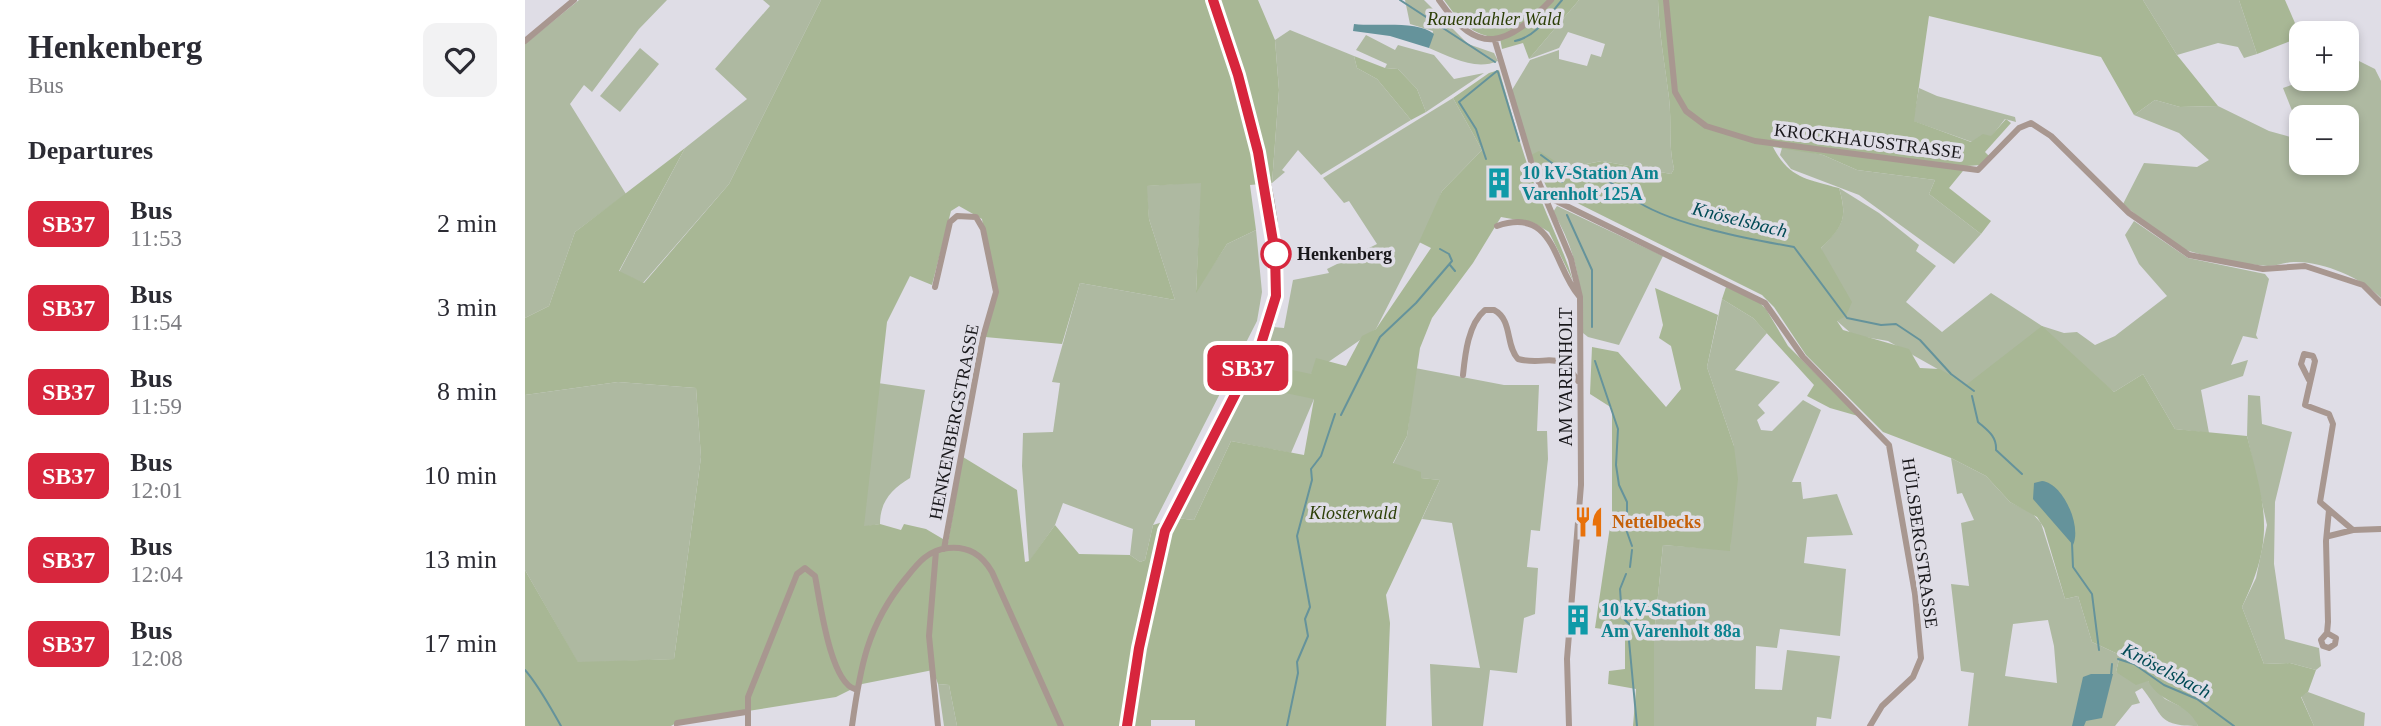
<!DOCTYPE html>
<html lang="en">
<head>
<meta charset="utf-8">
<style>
  :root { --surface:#fff; --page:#f2f2f3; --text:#2b2b33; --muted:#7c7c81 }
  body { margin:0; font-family:Georgia,serif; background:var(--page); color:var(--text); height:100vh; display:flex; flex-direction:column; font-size:26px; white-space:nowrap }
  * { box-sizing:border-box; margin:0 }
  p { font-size:23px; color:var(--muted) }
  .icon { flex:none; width:38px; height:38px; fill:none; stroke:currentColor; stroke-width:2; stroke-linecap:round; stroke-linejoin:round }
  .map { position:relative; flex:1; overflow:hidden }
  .drawer { display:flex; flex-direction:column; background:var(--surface); width:525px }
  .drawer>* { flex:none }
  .badge { padding:0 14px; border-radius:10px; font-size:24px; line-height:46px }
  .tools { position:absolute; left:1764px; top:21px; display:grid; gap:14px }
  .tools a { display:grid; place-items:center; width:70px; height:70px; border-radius:14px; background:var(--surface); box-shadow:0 4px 10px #0003; font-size:35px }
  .map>.badge { position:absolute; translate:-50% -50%; box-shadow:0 0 0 4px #fff }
  h2 { padding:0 28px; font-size:26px; line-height:63px }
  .round { display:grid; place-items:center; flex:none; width:74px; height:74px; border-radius:14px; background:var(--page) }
  .summary { display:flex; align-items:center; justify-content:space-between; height:119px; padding:0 28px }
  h1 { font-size:33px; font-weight:700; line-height:52px }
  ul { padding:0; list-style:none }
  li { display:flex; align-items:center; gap:21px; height:84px; padding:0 28px }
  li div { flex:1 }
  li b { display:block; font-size:26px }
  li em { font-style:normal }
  li .badge { min-width:77px; font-weight:700; text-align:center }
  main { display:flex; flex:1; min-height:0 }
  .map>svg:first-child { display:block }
</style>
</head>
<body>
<main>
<section class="drawer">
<div class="summary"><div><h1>Henkenberg</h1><p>Bus</p></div><a class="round"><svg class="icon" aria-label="heart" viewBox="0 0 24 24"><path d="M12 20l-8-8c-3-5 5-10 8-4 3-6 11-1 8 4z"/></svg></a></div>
<h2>Departures</h2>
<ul>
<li><span class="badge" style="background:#d7263d;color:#fff">SB37</span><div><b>Bus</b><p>11:53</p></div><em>2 min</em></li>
<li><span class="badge" style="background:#d7263d;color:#fff">SB37</span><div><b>Bus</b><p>11:54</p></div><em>3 min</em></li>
<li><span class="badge" style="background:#d7263d;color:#fff">SB37</span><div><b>Bus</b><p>11:59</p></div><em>8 min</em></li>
<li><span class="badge" style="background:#d7263d;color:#fff">SB37</span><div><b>Bus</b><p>12:01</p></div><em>10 min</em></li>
<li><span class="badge" style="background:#d7263d;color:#fff">SB37</span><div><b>Bus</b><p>12:04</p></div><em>13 min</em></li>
<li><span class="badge" style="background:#d7263d;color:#fff">SB37</span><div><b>Bus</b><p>12:08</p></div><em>17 min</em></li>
</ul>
</section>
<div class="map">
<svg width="1856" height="726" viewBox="0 0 1856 726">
  <rect width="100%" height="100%" fill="#dfdde6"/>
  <path fill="#aeb9a1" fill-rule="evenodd" d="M54,0H142L114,29L67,92L59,85L45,104L101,194L50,232L24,306L0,318V44Z
    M238,0H296L204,184L118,283L94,272L160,148L222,99L190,69L245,6Z
    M880,0H899L943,44L969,53L973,61C950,71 926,57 904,48L908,31L885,24Z
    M1054,0H1133C1134,35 1140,64 1144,98C1147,124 1143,143 1149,169L1146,174L1077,161L1040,168L1006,155L987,90L1005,60L1034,50V59L1062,66L1066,54L1076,57L1080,44L1043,32L1034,48L1004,59Z
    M1618,0H1714L1732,54L1719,58L1713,47L1693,43L1652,55Z
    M765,30L829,56L832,68L852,79L886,120L796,175L773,150L757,170L760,172L747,183L754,90L750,40Z
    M841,35L870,50L873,45L909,55L929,79L959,73L901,112L892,89L873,69L860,68L862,64L831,50Z
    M115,48L134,64L95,112L75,96Z
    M1832,60L1850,69L1856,81V298C1837,278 1798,261 1769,262C1760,262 1752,266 1743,266C1717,264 1689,259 1664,251C1640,242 1618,220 1598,204L1619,163L1672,167L1684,160L1654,133L1609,115L1630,100L1655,107L1693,106L1744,131L1776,140V163H1822V117H1776V133L1758,88L1782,79H1822V64Z
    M1394,88L1412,96L1490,117L1491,122L1480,119L1466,137L1447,142L1388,121Z
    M928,98L957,150L917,191L907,219L851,329L786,374L789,399L766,453L706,441L669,520L651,518L748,327L759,328L768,280L804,273L802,269L852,244L824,201L819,203L798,178Z
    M1262,147L1298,155L1332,170L1410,180L1404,194L1456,234L1429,264L1334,195L1266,169L1255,155L1257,148Z
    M677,182L671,291L702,244L731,230L737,292L732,321L628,525L620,560L615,562L605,555L608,529L538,503L530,525L504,562L497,466L498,433L528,432L535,383L527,382L555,283L650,300L624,219L621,186Z
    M1314,188L1354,213L1394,245L1391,251L1411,266L1381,302L1417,332L1466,293L1517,326L1539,333L1552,332L1570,345L1590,336L1642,296L1614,264L1600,235L1609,221L1663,258L1740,274L1744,279L1731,335L1733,339L1718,336L1706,365L1723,360L1718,376L1676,390L1684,433L1650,429L1618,374L1589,392L1565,373L1441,385L1363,341L1328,335L1312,321L1296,248C1318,225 1323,219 1314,188Z
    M1032,206L1138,256L1094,345L1063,337L1058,333C1057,288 1052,251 1028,212Z
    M1197,299L1228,318L1242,333L1210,370L1255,382L1233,405L1240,413L1232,420L1236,430L1247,431L1278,400L1296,410L1267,482H1276L1278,499L1312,494L1328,535L1282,537L1279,563L1321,569L1315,636L1255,629L1252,648L1231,646L1230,689L1257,690L1262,650L1315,656L1306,719L1292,717L1291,726H1129V636L1138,545L1205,550L1209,446L1182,367Z
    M890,368L979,385H1014L1012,431H1022L1023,459L1015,531L1006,530L1002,567L1013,568L1010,614L999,618L992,673L965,670L958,726H907L905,664L955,668L927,523L897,519L915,480L895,478L868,464L882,436Z
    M93,382L171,388L176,457L149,659L53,663L0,570V395Z
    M353,383L400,390L385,478C367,489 355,501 355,524L338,527Z
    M1723,395L1735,396L1737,424L1767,432L1750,502L1749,564L1760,639L1794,648L1796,666L1791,670L1765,663L1739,664L1717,607L1731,578L1742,525L1722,436Z
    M1426,458L1461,476L1485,502L1507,513L1516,523L1540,599L1553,596L1567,642L1595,655L1591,672L1623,681L1640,699L1667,712L1673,726C1631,726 1639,715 1617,688L1610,692L1615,703L1607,705L1590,726H1443L1449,673L1436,671L1426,584L1444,586L1436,523L1449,520L1437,493L1432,494ZM1523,620L1529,646L1532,683L1480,676L1488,624Z
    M413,684L424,685L432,726H419Z
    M1783,692L1840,713L1839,726H1789L1776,696Z"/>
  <path fill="#a8b795" d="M296,0H733L750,40L754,90L747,183L725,185L731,230L702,244L671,293L676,183L622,186L624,219L650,300L555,283L537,344L460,337L470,300L457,219L434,206L426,211L407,285L385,276L362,322L339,526L355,524L376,530L379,524L401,529L423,542L438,457L492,490L500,562L504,561L530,525L554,554L605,555L615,562L620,560L628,525L651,518L669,520L706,441L779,455L789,399L746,390L753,367L786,374L791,358L821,366L837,336L851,329L906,248L894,242L917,191L957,150L928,98L964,73L974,70C987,113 998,159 1016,200C1027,228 1040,253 1048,281L1024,232L1009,223L976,217L948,263L907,318L895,348L882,436L868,463L896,472V478L915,480L861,595L865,623L861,726H670V720H626V726H432L424,685L413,684L408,670L337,684L311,697L153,722L146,726H0V570L53,662L149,659L176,457L171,388L93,382L0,395V318L24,306L50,232L160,148L94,271L119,283L204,184Z
    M919,0H1054L1004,59L998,43L977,49L975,38C947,36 934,21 919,0Z
    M1133,0H1618L1652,55L1693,106L1655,107L1630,100L1609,115L1576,57L1404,16L1389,121L1446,142L1458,134L1466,136L1481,119L1486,123L1460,152L1464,156L1457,165L1442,166L1424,188L1466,221L1456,234L1404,194L1410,180L1332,170L1298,155L1248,147C1264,178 1282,179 1314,188C1323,219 1318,226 1296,248L1327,302L1321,316L1312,321L1318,330L1384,349L1395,368L1415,369L1441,385L1517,326L1589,392L1618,374L1650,429L1722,436C1740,508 1751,536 1717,607L1739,664L1765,663L1791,670L1783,692L1776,697L1789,726H1673C1662,701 1636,705 1623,681L1611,685L1591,672L1595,655L1567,642L1553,596L1540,599L1519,528L1512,517L1485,502L1461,476L1426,458L1358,432L1281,355L1249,307L1237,295L1022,188L1006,155L1014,151L1041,168L1077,161L1146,174L1149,169C1143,143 1147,124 1144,98C1140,65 1134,34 1133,0Z
    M1714,0H1760L1776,37L1732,54Z
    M829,56L860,68L873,69L892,89L901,112L886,120L852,79L832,68Z
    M1201,287L1233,301L1241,309L1263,346L1333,416L1305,408L1282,396L1289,385L1228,318L1197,299Z
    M1130,288L1193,315L1182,367L1209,446L1213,479L1205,551L1138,545L1129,636V726H1108L1111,689L1083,684L1084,671L1100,669V632L1070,628L1087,513V408L1065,394L1067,347L1093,352L1141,407L1156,389L1146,346L1134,338L1138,325Z"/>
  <path fill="#65939b" d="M829,24C853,27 892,20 909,34L904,48L865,36L828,31Z
    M1517,481C1538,483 1557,526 1548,545L1508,499L1509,483Z
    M1566,674H1588L1577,718L1561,721L1559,726H1547L1558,677Z"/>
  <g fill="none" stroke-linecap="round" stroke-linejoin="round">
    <path stroke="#65939b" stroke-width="2" d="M875,0L970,62
      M990,41C1011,37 1024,15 1037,0
      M973,72L994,141
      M1016,155L1031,166L1047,173C1072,165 1093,190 1113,202C1152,226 1224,239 1269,247L1322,318L1356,325L1371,324L1395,340L1426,374L1449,391
      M961,159L951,129L934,102L972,71
      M1031,168L1037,182
      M1042,215L1067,270V327
      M925,265L930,271
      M1070,361L1093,429L1091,465L1094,485L1102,502V532L1107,546
      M1447,396L1453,422C1462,430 1472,436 1471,450L1497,474
      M816,415L855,337L891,303L927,261L924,254L915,249
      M1547,543L1548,567L1567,594L1574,650
      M1105,567L1107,550
      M1101,574L1095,589L1097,617L1106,626L1103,630L1112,726
      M1593,659L1609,664L1639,685L1672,699L1709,726
      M0,670C14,686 25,707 36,726
      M1586,675L1587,664
      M762,726L773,673L772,662L783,636L780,619L785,607L772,536L787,480L786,469L796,456L810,414"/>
    <path stroke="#a89790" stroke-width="6" d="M914,0C954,58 982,46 1026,0
      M1141,0L1150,92L1161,111L1181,126L1230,141L1453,170L1494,128L1506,123L1526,136L1604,213L1664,255L1738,269L1780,266L1838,285L1856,303
      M0,41L49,0
      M970,41L1009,171L1046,259L1055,297L1056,485L1042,659L1044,726
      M1019,195L1240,303L1278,357L1364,445L1390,594L1396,658L1388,677L1357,706L1345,726
      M972,226C1030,206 1028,266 1054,296
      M410,287L425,222L432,216L451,217L458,229L471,292L458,337L419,549
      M938,375C940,355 943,324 960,310H969C988,320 980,345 993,359C1023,367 1032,347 1053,381
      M1784,380L1776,364L1779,354L1788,356L1790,361L1780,405L1804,414L1808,424L1795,502L1828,530L1856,529
      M1804,536L1828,530
      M411,551L404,636L413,726
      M1802,633L1811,638L1810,644L1804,648L1798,646L1796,640L1802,633L1803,622L1801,541L1804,510
      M152,726V723L221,712
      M223,726V697L272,574L280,568L290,576C295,601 305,682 330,689
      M327,726C335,668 342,625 381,578C393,563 403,550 423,548C444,546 457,555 467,572L536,726"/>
    <path stroke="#795b50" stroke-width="10" d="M602,726L614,648L640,531L745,325C770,236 716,87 688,0"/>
  </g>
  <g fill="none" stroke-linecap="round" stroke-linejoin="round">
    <g stroke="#fff" stroke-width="16">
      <path id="line" d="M602,726L614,648L640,531L736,344L751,296L750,253L733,152L713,75L688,0"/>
    </g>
    <use href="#line" stroke="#d7263d" stroke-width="10"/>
  </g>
  <defs>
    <g id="building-bare" transform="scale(2.415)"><path d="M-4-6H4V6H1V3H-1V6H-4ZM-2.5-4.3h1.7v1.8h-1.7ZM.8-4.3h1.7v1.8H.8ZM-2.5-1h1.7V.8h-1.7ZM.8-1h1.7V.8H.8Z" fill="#0f9aa8" stroke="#dfdde6" stroke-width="2.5" paint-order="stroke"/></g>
    <g id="restaurant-bare" transform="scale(2.415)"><path d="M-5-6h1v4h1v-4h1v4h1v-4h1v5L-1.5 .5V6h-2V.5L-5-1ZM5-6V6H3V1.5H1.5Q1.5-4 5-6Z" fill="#e8710a" stroke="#dfdde6" stroke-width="2.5" paint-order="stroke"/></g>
  </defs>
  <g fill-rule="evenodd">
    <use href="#building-bare" x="974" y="183"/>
    <use href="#restaurant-bare" x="1064" y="522"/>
    <use href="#building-bare" x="1053" y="620"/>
  </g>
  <circle fill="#fff" stroke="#d7263d" stroke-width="3.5" cx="751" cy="254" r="14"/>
  <g text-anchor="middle" stroke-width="7" stroke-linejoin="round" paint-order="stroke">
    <g font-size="18" font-style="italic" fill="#2d3f07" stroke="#dfdde6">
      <text x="969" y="25">Rauendahler Wald</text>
      <text x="828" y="519">Klosterwald</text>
    </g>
    <g font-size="18" fill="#18171a" stroke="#dfdde6">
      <text transform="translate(1343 141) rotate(7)" y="6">KROCKHAUSSTRASSE</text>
      <text transform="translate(1041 377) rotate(-90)" y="6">AM VARENHOLT</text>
      <text transform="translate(429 422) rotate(-79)" y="6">HENKENBERGSTRASSE</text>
      <text transform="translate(1395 543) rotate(82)" y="6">HÜLSBERGSTRASSE</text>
    </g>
    <g font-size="18" font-weight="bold" fill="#0d838f" stroke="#dfdde6" text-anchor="start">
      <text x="997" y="179">10 kV-Station Am<tspan x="997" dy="21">Varenholt 125A</tspan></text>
      <text x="1076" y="616">10 kV-Station<tspan x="1076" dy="21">Am Varenholt 88a</tspan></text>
    </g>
    <g font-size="18" font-weight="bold" fill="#18171a" stroke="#dfdde6" text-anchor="start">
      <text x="772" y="260">Henkenberg</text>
    </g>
    <g font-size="18" font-weight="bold" fill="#c56008" stroke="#dfdde6" text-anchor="start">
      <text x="1087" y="528">Nettelbecks</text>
    </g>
    <g font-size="19" font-style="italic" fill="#014a55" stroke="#dfdde6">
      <text transform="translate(1215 219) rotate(14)" y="7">Knöselsbach</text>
      <text transform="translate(1642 670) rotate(28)" y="7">Knöselsbach</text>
    </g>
  </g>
</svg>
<div class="tools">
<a>+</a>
<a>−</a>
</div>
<b class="badge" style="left:723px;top:368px;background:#d7263d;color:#fff">SB37</b>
</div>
</main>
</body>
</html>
